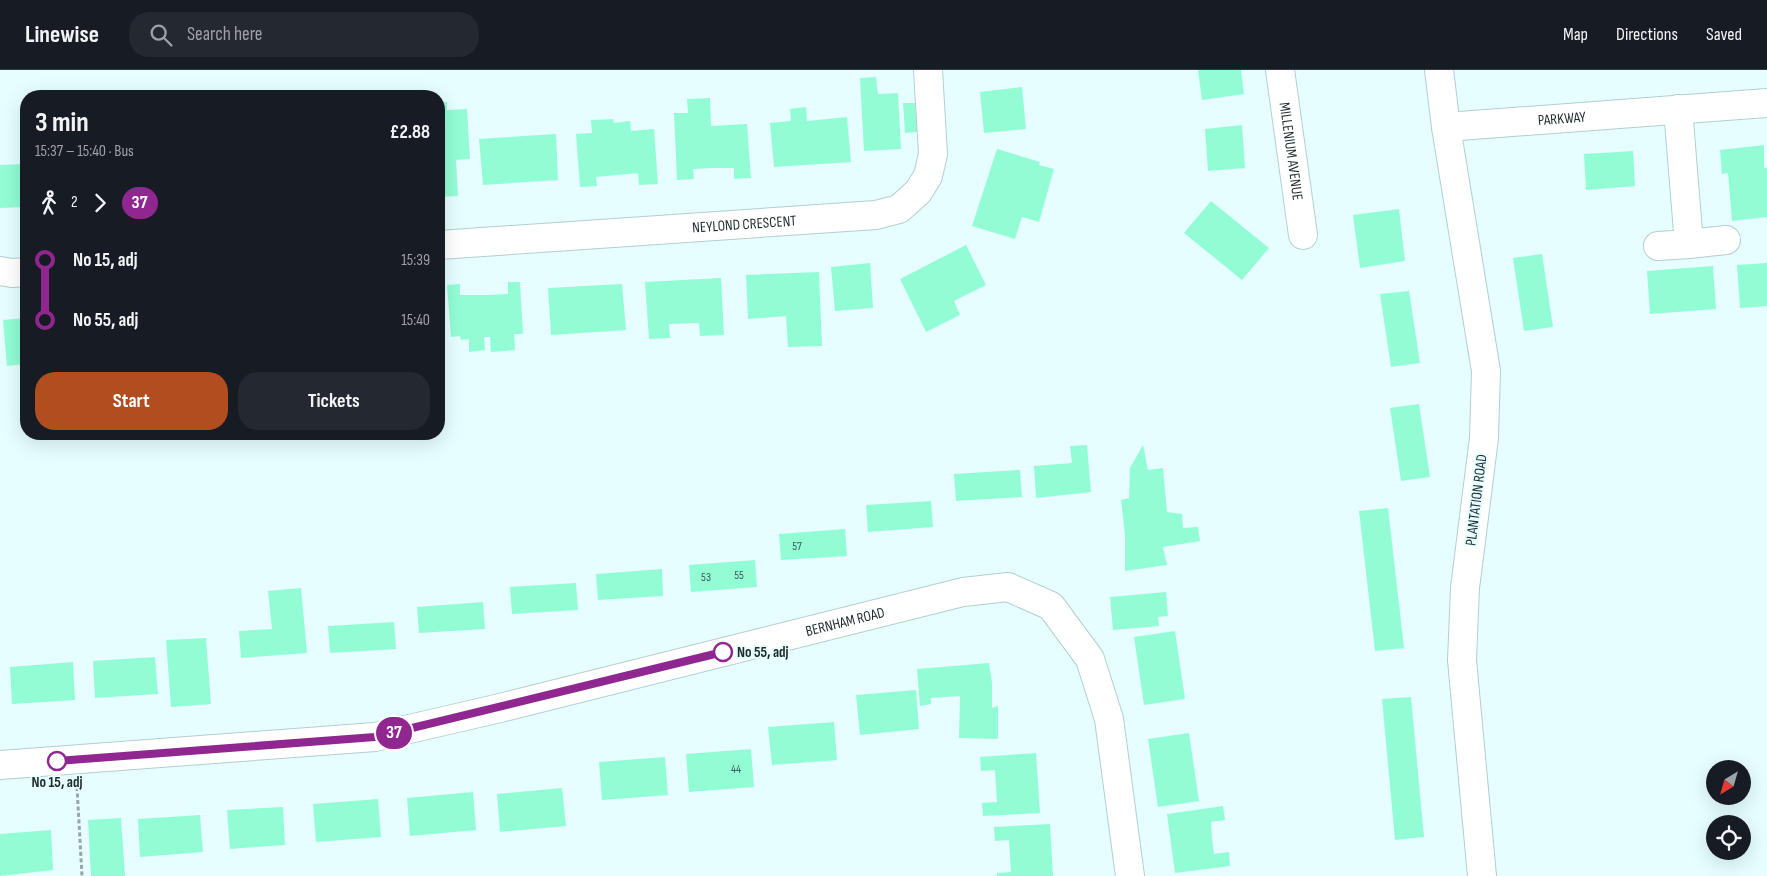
<!DOCTYPE html>
<html lang="en">
<head>
<meta charset="utf-8">
<style>
  :root { --surface:#171b24; --page:#242831; --text:#f1f3f6; --muted:#9ea1a6; --line:#363941; --accent:#b24d1f }
  body { margin:0; font-family:"Sofia Sans Condensed",sans-serif; background:var(--page); color:var(--text); height:100vh; display:flex; flex-direction:column; font-size:19px; white-space:nowrap }
  * { box-sizing:border-box; margin:0 }
  p { font-size:16px; color:var(--muted) }
  .icon { flex:none; width:28px; height:28px; fill:none; stroke:currentColor; stroke-width:2; stroke-linecap:round; stroke-linejoin:round }
  .map { position:relative; flex:1; overflow:hidden }
  .sheet { position:absolute; left:20px; top:20px; width:425px; height:350px; display:flex; flex-direction:column; background:var(--surface); border-radius:20px; box-shadow:0 5px 20px #0002 }
  .sheet>* { flex:none }
  .badge { padding:0 10px; border-radius:16px; font-size:18px; line-height:32px }
  .needle { width:32px; rotate:217deg }
  .controls { position:absolute; left:1706px; top:690px; display:grid; gap:10px }
  .controls a { display:grid; place-items:center; width:45px; height:45px; border-radius:50%; background:var(--surface); box-shadow:0 5px 20px #0002; font-size:25px }
  .map>.badge { position:absolute; translate:-50% -50%; box-shadow:0 0 0 2px #fff }
  .legs { display:flex; align-items:center; gap:8px; height:55px; padding:0 15px; font-size:16px }
  .legs p { margin-inline-start:auto }
  .overview { display:flex; align-items:center; justify-content:space-between; height:85px; padding:0 15px }
  h1 { font-size:28px; font-weight:700; line-height:38px }
  .button { display:flex; gap:10px; margin-top:auto; padding:10px 15px }
  .button a { flex:1; height:58px; border-radius:20px; background:var(--accent); color:#fff; font-size:20px; font-weight:700; line-height:58px; text-align:center }
  .button a+a { background:var(--page); color:var(--text) }
  ul { padding:0 15px; list-style:none }
  li { display:flex; align-items:center; gap:18px; height:60px; font-size:19px }
  li i { display:grid; place-items:center; width:8px; height:100%; margin:0 6px; background:currentColor }
  li i::after { content:''; width:12px; height:12px; margin:-6px; border:4px solid; border-radius:50%; background:var(--surface) }
  li p { margin-inline-start:auto }
  li:first-child i { background:linear-gradient(#0000 50%,currentColor 0) }
  li:last-child i { background:linear-gradient(currentColor 50%,#0000 0) }
  header { display:flex; align-items:center; gap:30px; box-sizing:border-box; height:70px; padding:0 25px; background:var(--surface); border-bottom:1px solid var(--line) }
  header strong { font-size:24px }
  nav { display:flex; gap:28px; margin-inline-start:auto; font-size:18px }
  .search { width:350px; height:45px; background:var(--page); display:flex; align-items:center; gap:12px; box-sizing:border-box; padding:0 18px; border-radius:20px; color:var(--muted); font-size:19px }
  .map>svg:first-child { display:block }
</style>
</head>
<body>
<header>
<strong>Linewise</strong>
<div class="search"><svg class="icon" aria-label="search" viewBox="0 0 24 24"><circle cx="10" cy="10" r="6"/><path d="M15 15l6 6"/></svg>Search here</div>
<nav><a>Map</a><a>Directions</a><a>Saved</a></nav>
</header>
<div class="map">
<svg width="1767" height="806" viewBox="0 0 1767 806">
  <rect width="100%" height="100%" fill="#e6feff"/>
  <path fill="#92fdd5" d="M1198,0H1241L1244,24L1202,30Z
    M876,7L878,24L898,23L901,79L864,81L860,8Z
    M1022,17L1026,59L984,63L980,22Z
    M710,28L711,56L747,54L751,108L734,109V98H713L693,99L694,109L677,110L674,43H688L687,29Z
    M439,32H447V40L467,39L470,89L456,90L458,126L439,127Z
    M903,33H915L917,62L905,63Z
    M806,37L807,51L847,47L851,92L774,97L770,53L791,51L790,39Z
    M613,49L614,53L630,51L631,61L654,59L658,114L639,115L638,103L596,107L597,116L580,117L576,64L592,63L591,50Z
    M1242,55L1245,98L1208,101L1205,59Z
    M556,64L558,110L483,115L479,69Z
    M1764,75V98H1767V147L1732,151L1728,103L1722,104L1720,80Z
    M997,79L1040,92L1039,95L1054,99L1039,152L1022,147L1015,169L972,156Z
    M1633,81L1635,116L1586,120L1584,84Z
    M25,94L26,137L0,138V95Z
    M1211,131L1269,178L1242,210L1184,163Z
    M1399,139L1405,191L1360,198L1353,145Z
    M966,175L986,215L954,231L960,245L926,262L900,209Z
    M1542,184L1553,257L1524,261L1513,188Z
    M870,193L873,238L835,241L831,197Z
    M1767,193V236L1740,238L1737,195Z
    M1713,196L1716,239L1650,244L1647,201Z
    M819,202L822,276L788,277L786,246L748,249L746,205Z
    M721,208L724,265L700,266L699,253L669,254L670,268L649,269L645,212Z
    M508,212H520L523,264H514L515,280L491,282L490,267H484L485,280L469,282V269L461,270L460,266L451,267L447,215L460,214V225H487L508,224Z
    M622,214L626,260L551,265L548,218Z
    M1409,221L1420,293L1391,297L1380,224Z
    M26,248V294L7,296L3,250Z
    M1419,334L1430,407L1401,411L1390,338Z
    M1087,375L1091,422L1036,428L1034,396L1072,393L1070,376Z
    M1143,375L1148,400L1163,398L1167,442L1182,444L1183,458L1198,457L1200,471L1163,477L1167,495L1125,501V465L1121,430L1129,428L1130,398Z
    M1020,400L1022,427L956,431L954,404Z
    M931,431L933,457L868,462L866,435Z
    M1388,438L1404,578L1375,581L1359,441Z
    M845,459L847,486L781,490L779,464Z
    M755,490L757,517L691,522L689,495Z
    M662,499L663,526L598,530L596,504Z
    M576,513L578,540L512,544L510,517Z
    M301,518L307,583L241,588L239,561L272,559L268,521Z
    M1166,522L1168,546L1158,547L1159,556L1113,560L1110,527Z
    M483,532L485,559L419,563L417,537Z
    M394,552L396,579L330,583L328,556Z
    M1175,561L1185,629L1144,635L1134,567Z
    M206,568L211,634L171,637L166,570Z
    M155,587L158,624L95,628L93,591Z
    M73,592L75,630L12,634L10,597Z
    M989,593L992,613V638L998,636V669L959,668L960,626L931,628V634L920,636L917,599Z
    M916,620L919,659L860,665L856,625Z
    M1411,627L1424,767L1395,770L1382,629Z
    M834,652L837,690L772,695L768,657Z
    M1189,663L1199,731L1158,737L1148,669Z
    M751,679L754,717L689,722L686,684Z
    M1036,683L1040,743L983,746L982,733L997,732L995,700L981,701L980,687Z
    M665,687L668,725L602,730L599,692Z
    M562,718L566,756L500,762L497,724Z
    M473,722L476,760L410,766L407,728Z
    M378,729L381,767L316,772L313,734Z
    M1223,736L1225,750L1211,752L1212,768L1214,784L1229,782L1230,796L1175,803L1167,744Z
    M283,737L285,775L230,779L227,740Z
    M200,745L203,782L140,787L138,749Z
    M121,748L125,806H91L88,750Z
    M1050,754L1053,806H997V803L1011,802L1009,770L995,771L994,757Z
    M51,760L53,800L0,806V764Z"/>
  <g fill="none" stroke-linecap="round" stroke-linejoin="round">
    <g stroke="#b2cfd0" stroke-width="30">
      <g id="minor">
        <path id="s1" d="M1280,0L1303,165"/>
        <path d="M1439,0L1446,57L1486,301L1484,368L1465,518L1462,590L1482,806"/>
        <path id="s2" d="M1446,57L1767,33"/>
        <path d="M1689,174L1726,170"/>
        <path id="s3" d="M439,175L876,145L899,139L918,122L928,106L933,84L928,0"/>
        <path d="M1658,176L1689,174L1678,39"/>
        <path d="M0,201L12,203L26,202"/>
        <path id="s4" d="M0,695L375,667L500,638L963,522L1008,517L1051,536L1090,589L1109,649L1130,806"/>
      </g>
    </g>
    <path stroke="#95a7a8" stroke-width="3" stroke-dasharray="4 2.5" stroke-linecap="butt" d="M77,717L82,806"/>
    <use href="#minor" stroke="#fff" stroke-width="28"/>
  </g>
  <g fill="none" stroke-linecap="round" stroke-linejoin="round">
    <g stroke="#fff" stroke-width="11">
      <path id="line-1" d="M57,691L375,667L723,582"/>
    </g>
    <use href="#line-1" stroke="#90268f" stroke-width="8"/>
  </g>
  <g fill="#fff" stroke="#90268f" stroke-width="2.5">
    <circle cx="723" cy="582" r="9"/>
    <circle cx="57" cy="691" r="9"/>
  </g>
  <g text-anchor="middle" stroke-width="4" stroke-linejoin="round" paint-order="stroke">
    <g font-size="12" fill="#3b5e55">
      <text x="797" y="480">57</text>
      <text x="739" y="509">55</text>
      <text x="706" y="511">53</text>
      <text x="736" y="703">44</text>
    </g>
    <g font-size="15" fill="#1e292a" stroke="#e6feff">
      <text dy="5" stroke="none"><textPath href="#s2" startOffset="116">PARKWAY</textPath></text>
      <text dy="5" stroke="none"><textPath href="#s1" startOffset="82">MILLENIUM AVENUE</textPath></text>
      <text dy="5" stroke="none"><textPath href="#s3" startOffset="306">NEYLOND CRESCENT</textPath></text>
      <text transform="translate(1476 430) rotate(-83)" y="5">PLANTATION ROAD</text>
      <text dy="5" stroke="none"><textPath href="#s4" startOffset="860">BERNHAM ROAD</textPath></text>
    </g>
    <g font-size="15" font-weight="bold" fill="#1e292a" stroke="#e6feff" text-anchor="start">
      <text x="737" y="587">No 55, adj</text>
      <text x="57" y="717" text-anchor="middle">No 15, adj</text>
    </g>
  </g>
</svg>
<div class="controls">
<a><svg class="needle" viewBox="-14 -14 28 28"><path d="M0-13l5 13h-10z" fill="#e53935"/><path d="M0 13l5-13h-10z" fill="#9ea1a6"/></svg></a>
<a><svg class="icon" aria-label="locate" viewBox="0 0 24 24"><circle cx="12" cy="12" r="6"/><path d="M12 2v4M12 18v4M2 12h4M18 12h4"/></svg></a>
</div>
<b class="badge" style="left:394px;top:663px;background:#90268f;color:#fff">37</b>
<section class="sheet">
<div class="overview"><div><h1>3 min</h1><p>15:37 – 15:40 · Bus</p></div><b>£2.88</b></div>
<div class="legs"><svg class="icon" aria-label="walk" viewBox="0 0 24 24"><circle cx="13" cy="4" r="2"/><path d="M13 8l-2 6 4 7M11 14l-3 7M7 12l3-4h3l4 4"/></svg>2<svg class="icon" aria-label="forward" viewBox="0 0 24 24"><path d="M9 5l7 7-7 7"/></svg><b class="badge" style="background:#90268f;color:#fff">37</b></div>
<ul>
<li><i style="color:#90268f"></i><b>No 15, adj</b><p>15:39</p></li>
<li><i style="color:#90268f"></i><b>No 55, adj</b><p>15:40</p></li>
</ul>
<div class="button"><a>Start</a><a>Tickets</a></div>
</section>
</div>
</body>
</html>
